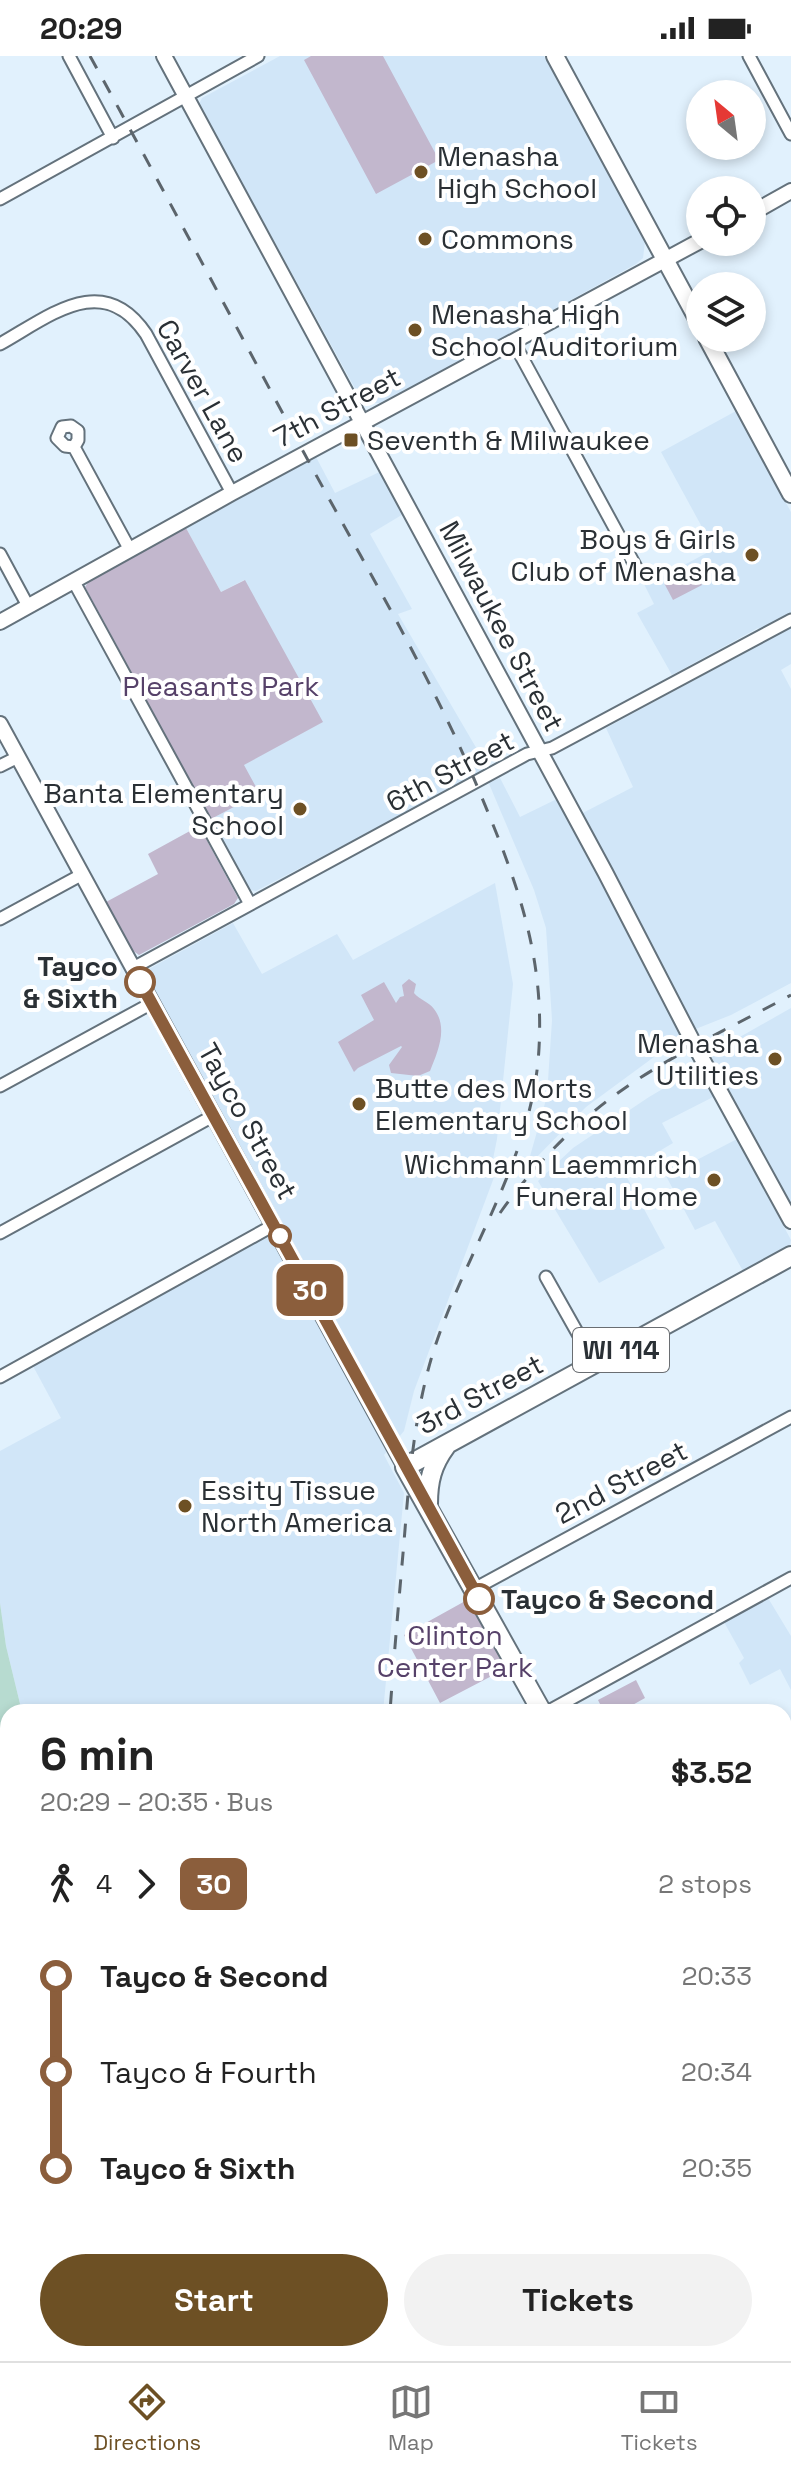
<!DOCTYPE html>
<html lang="en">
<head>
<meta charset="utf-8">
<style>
  :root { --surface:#fff; --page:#f2f2f2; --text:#222; --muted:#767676; --line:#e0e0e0; --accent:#6d5024 }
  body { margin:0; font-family:"Space Grotesk",sans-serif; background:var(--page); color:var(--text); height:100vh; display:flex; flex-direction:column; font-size:30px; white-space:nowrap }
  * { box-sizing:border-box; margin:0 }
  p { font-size:26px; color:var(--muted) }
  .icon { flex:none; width:44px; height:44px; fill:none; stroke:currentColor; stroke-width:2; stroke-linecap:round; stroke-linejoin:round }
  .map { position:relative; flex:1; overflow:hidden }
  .details { position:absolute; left:0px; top:1648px; width:792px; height:658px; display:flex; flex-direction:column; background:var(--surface); border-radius:24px 24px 0 0; box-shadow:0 4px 12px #0003 }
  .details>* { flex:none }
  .badge { padding:0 16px; border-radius:12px; font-size:28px; line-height:52px }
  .needle { width:52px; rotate:331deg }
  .buttons { position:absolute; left:686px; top:24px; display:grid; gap:16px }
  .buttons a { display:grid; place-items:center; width:80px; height:80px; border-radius:50%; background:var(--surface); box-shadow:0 4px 12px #0003; font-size:40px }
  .map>.badge { position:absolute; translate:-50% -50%; box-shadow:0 0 0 4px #fff }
  .legs { display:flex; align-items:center; gap:12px; height:88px; padding:0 40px; font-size:26px }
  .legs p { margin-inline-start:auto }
  .headline { display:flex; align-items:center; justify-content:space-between; height:136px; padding:0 40px }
  h1 { font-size:44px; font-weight:700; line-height:60px }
  .button { display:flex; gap:16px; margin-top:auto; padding:16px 40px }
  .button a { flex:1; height:92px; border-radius:48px; background:var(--accent); color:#fff; font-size:32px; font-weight:700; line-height:92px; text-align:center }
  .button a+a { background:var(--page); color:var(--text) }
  ul { padding:0 40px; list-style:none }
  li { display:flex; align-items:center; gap:28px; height:96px; font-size:30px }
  li i { display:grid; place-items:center; width:12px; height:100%; margin:0 10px; background:currentColor }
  li i::after { content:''; width:20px; height:20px; margin:-10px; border:6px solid; border-radius:50%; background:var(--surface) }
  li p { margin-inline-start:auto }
  li:first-child i { background:linear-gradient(#0000 50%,currentColor 0) }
  li:last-child i { background:linear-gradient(currentColor 50%,#0000 0) }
  .status { display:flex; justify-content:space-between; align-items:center; height:56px; padding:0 40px; background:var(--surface); direction:ltr }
  .status svg { height:22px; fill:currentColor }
  .menu { display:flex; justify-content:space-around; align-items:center; height:112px; border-top:2px solid var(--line); background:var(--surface); font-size:22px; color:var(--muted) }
  .menu a { display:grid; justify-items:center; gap:4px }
  .menu .on { color:var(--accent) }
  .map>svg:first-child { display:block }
</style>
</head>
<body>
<div class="status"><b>20:29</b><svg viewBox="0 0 49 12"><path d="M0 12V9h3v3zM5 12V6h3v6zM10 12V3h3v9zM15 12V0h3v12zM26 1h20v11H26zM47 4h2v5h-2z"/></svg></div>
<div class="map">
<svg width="791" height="2305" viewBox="0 0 791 2305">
  <rect width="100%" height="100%" fill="#e1f1fd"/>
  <path fill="#d1e6f8" d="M280,0H544L645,186L643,202L636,208L384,347H363L199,48L202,42Z
    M736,355L791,456V608L781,614L791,633V927L731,959L688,976L586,1051L527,1111L547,1040L552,964L546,872L534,834L484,716L256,835L250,834L211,763L251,742L255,731L243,709L322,666L244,524L221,536L186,472L316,401L335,437L388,412L410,454L370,478L412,553L398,558L495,724L500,722L520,761L563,740L575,761L633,731L606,672L765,586L758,572L672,619L637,557L654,548L643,526L649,517L658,523L714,493L661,396Z
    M495,827L513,928L497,1083L492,1108L496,1116L414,1335L404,1375L384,1399L404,1437L383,1656H22L6,1590L0,1547V1395L61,1362L33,1310L266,1180L270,1181L273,1184L291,1220L306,1212L146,919L147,914L233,867L262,918L337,878L353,904Z
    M791,952V1148L710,998Z
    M705,1008L721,1037L662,1067L673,1087L624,1116L665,1192L599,1227L538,1125L573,1092L649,1041Z
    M737,1083L791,1184L790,1190L743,1215L715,1165L695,1174L666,1120Z
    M768,1542L791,1580V1634L780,1613L750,1629L739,1607L744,1602L724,1566Z
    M791,1699V1796L784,1783V1703Z
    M784,2119L791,2132V2298L780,2301L761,2300L784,2298Z
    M77,2298H195L261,2305H68Z"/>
  <path fill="#c2b7cd" d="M311,0H383L439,104L376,138L304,4Z
    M186,472L221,536L245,524L323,666L244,709L256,731L251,742L211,763L85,531L89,525Z
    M693,512L702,529L673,544L664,527Z
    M199,770L238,842L234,848L139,899L132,894L106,846L158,818L148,798Z
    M409,923L416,928L414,937C420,944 429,946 434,953C449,972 437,997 430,1015L418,1020L391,1017L389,1009L402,991L401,990L358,1012L354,1016L338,986L374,964L361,939L384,926L396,947L400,941L404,940L402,929Z
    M467,1544L473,1550L507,1612L440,1647L404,1579Z
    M636,1624L645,1642L620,1656H604L598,1644Z
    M557,2298H663L709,2305H629Z"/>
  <path fill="#b7dbd0" d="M0,1547L6,1590L22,1656H8V1810L0,1821Z
    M0,2234H8V2297L0,2296Z
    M195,2298H557L629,2305H261Z"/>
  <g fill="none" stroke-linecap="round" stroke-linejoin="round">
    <g stroke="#64727c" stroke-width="15">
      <path id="minor" d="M69,0L113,82
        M749,0L791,78
        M0,143L258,0
        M513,285L637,513
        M0,288C50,260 103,214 146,278L232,437
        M74,391L65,390L57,382L62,371L71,370L78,375V384L74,391L130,494
        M0,498L28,550
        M74,526L250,848
        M0,710L18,701
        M0,863L81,819
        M133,912L527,698L552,692L791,564
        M0,1030L152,947
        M0,1177L213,1060
        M546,1221L595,1308
        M0,1321L274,1169
        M474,1533L791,1361
        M547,1656L791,1522
        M784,1856L791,1852
        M0,1953L8,1949
        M0,2013L8,2028
        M0,2118L8,2114
        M784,2162L791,2159
        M0,2198L8,2199
        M690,2298L733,2304L744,2298"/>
    </g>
    <g stroke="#64727c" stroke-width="18">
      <path id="tertiary" d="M164,0L605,816L695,990L791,1165
        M752,157L791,135
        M0,566L232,437L700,185
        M0,668L405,1411
        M784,1691L791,1687"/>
    </g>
    <g stroke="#64727c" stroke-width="20">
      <path id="secondary" d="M555,0L700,268
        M707,282L791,438"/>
    </g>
    <g stroke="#64727c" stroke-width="22">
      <path id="primary" d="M428,1448C428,1425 432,1409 446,1390
        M542,1656L405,1411L791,1200
        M784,2098L791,2110"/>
    </g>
    <use href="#minor" stroke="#fff" stroke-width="11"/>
    <use href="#tertiary" stroke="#fff" stroke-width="14"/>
    <use href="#secondary" stroke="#fff" stroke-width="16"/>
    <use href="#primary" stroke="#fff" stroke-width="18"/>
    <path stroke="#5c656c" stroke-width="3" stroke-dasharray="14 14" stroke-linecap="butt" d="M90,0C162,131 232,263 303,395C364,508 431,619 480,737C518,828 547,905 538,1006C527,1112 463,1200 432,1300C414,1361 409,1423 404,1486C399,1543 394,1599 390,1656
      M500,1157C534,1109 577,1065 625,1032C677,996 736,969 791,939
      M328,2305V2298"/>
  </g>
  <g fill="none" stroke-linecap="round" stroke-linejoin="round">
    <g stroke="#fff" stroke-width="18">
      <path id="line-1" d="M140,926L479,1543"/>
    </g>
    <use href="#line-1" stroke="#8b5e3c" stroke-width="12"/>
  </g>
  <g fill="#6d5024" stroke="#fff" stroke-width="3">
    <circle cx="421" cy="116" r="8"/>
    <circle cx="425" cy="183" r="8"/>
    <circle cx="415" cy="274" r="8"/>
    <rect x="343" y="376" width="16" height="16" rx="4"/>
    <circle cx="752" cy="499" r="8"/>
    <circle cx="300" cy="753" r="8"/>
    <circle cx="775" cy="1003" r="8"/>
    <circle cx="359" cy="1048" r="8"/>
    <circle cx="714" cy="1124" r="8"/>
    <circle cx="185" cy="1450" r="8"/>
  </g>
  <g fill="#fff" stroke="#8b5e3c" stroke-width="4">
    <circle cx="140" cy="926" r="14"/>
    <circle cx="280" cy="1180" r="10"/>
    <circle cx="479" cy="1543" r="14"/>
  </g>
  <g text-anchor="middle" stroke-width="8" stroke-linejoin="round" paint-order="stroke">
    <rect fill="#fff" stroke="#6a6e72" stroke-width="2" x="573" y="1272" width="96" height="44" rx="6"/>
    <g font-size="26" font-weight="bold" fill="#2a3035">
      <text x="621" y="1303">WI 114</text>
    </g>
    <g font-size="28" fill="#2a3035" stroke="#fff" text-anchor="start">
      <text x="437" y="110">Menasha<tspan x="437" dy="32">High School</tspan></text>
      <text x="441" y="193">Commons</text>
      <text x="431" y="268">Menasha High<tspan x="431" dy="32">School Auditorium</tspan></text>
      <text x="367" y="394">Seventh &amp; Milwaukee</text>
      <text x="736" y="493" text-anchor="end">Boys &amp; Girls<tspan x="736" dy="32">Club of Menasha</tspan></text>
      <text x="284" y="747" text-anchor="end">Banta Elementary<tspan x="284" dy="32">School</tspan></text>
      <text x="759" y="997" text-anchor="end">Menasha<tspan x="759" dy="32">Utilities</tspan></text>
      <text x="375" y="1042">Butte des Morts<tspan x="375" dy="32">Elementary School</tspan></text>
      <text x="698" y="1118" text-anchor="end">Wichmann Laemmrich<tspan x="698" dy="32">Funeral Home</tspan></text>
      <text x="201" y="1444">Essity Tissue<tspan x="201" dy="32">North America</tspan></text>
    </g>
    <g font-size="28" fill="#2a3035" stroke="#fff">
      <text transform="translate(203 335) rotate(61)" y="10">Carver Lane</text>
      <text transform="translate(337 351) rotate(-28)" y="10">7th Street</text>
      <text transform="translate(502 570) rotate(62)" y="10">Milwaukee Street</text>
      <text transform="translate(450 715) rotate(-28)" y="10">6th Street</text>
      <text transform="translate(248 1065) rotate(61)" y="10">Tayco Street</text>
      <text transform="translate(480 1338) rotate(-28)" y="10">3rd Street</text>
      <text transform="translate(621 1426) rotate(-28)" y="10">2nd Street</text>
    </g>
    <g font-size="28" fill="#564169" stroke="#fff">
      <text x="221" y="640">Pleasants Park</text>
      <text x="455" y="1589">Clinton<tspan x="455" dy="32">Center Park</tspan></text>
    </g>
    <g font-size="28" font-weight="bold" fill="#2a3035" stroke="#fff" text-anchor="end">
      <text x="118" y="920">Tayco<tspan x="118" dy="32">&amp; Sixth</tspan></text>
      <text x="501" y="1553" text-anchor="start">Tayco &amp; Second</text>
    </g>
  </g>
</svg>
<div class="buttons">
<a><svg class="needle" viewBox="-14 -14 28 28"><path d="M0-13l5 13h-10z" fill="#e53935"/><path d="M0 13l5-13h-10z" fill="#767676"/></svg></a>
<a><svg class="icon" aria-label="locate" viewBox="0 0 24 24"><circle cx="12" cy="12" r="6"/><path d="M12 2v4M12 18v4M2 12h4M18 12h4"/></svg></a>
<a><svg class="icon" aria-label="layers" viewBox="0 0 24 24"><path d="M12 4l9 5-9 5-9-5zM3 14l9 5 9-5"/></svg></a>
</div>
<b class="badge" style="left:310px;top:1234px;background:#8b5e3c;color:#fff">30</b>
<section class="details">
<div class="headline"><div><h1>6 min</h1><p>20:29 – 20:35 · Bus</p></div><b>$3.52</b></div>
<div class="legs"><svg class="icon" aria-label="walk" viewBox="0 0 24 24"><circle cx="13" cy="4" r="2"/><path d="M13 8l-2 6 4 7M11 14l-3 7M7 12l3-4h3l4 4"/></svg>4<svg class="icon" aria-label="forward" viewBox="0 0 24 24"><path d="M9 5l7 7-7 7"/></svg><b class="badge" style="background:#8b5e3c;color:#fff">30</b><p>2 stops</p></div>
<ul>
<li><i style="color:#8b5e3c"></i><b>Tayco &amp; Second</b><p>20:33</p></li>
<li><i style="color:#8b5e3c"></i><span>Tayco &amp; Fourth</span><p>20:34</p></li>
<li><i style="color:#8b5e3c"></i><b>Tayco &amp; Sixth</b><p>20:35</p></li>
</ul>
<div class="button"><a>Start</a><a>Tickets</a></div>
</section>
</div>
<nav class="menu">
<a class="on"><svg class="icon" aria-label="directions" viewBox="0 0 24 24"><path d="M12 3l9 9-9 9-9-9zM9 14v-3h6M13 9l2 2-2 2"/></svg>Directions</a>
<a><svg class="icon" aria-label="map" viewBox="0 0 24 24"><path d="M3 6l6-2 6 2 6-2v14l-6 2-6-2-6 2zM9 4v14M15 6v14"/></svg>Map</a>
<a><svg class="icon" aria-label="tickets" viewBox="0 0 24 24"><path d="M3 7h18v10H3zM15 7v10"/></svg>Tickets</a>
</nav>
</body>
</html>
